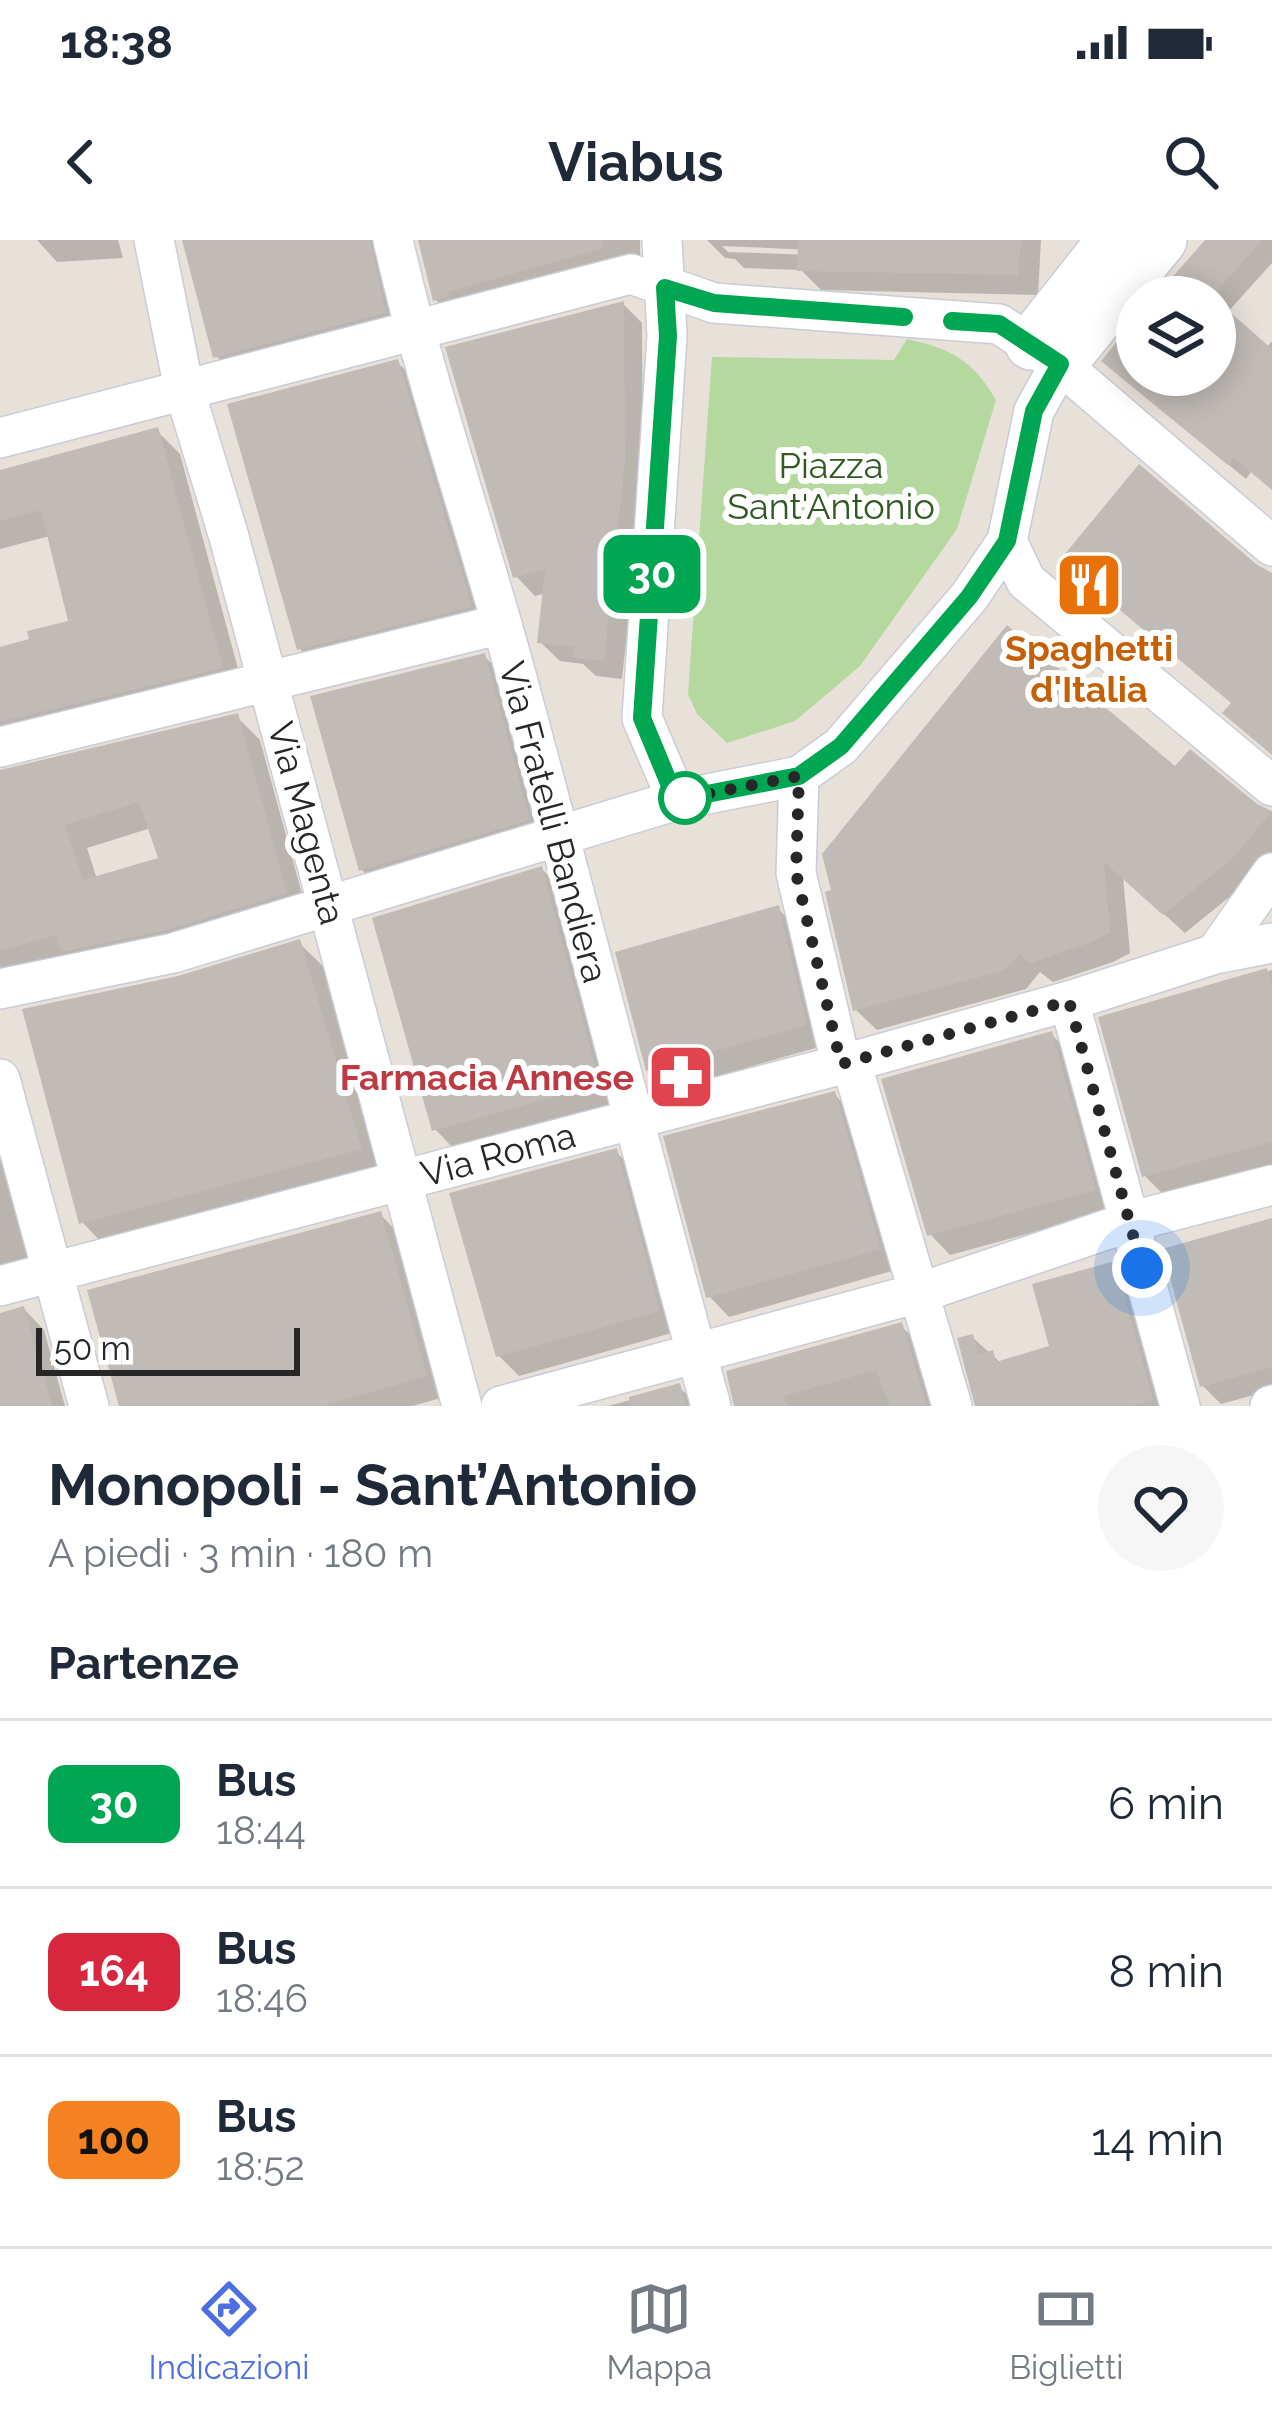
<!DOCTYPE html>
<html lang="it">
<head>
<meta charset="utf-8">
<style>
  :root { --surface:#fff; --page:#f6f6f7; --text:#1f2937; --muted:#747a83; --line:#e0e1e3; --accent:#4d6fe2 }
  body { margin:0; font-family:Raleway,sans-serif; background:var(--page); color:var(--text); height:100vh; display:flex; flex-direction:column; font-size:45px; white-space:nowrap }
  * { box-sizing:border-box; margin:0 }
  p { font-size:39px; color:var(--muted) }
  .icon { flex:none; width:66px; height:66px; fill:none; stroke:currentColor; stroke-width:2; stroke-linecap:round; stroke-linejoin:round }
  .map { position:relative; height:1166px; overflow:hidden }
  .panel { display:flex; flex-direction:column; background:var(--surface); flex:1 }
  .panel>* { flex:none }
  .badge { padding:0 24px; border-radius:18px; font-size:42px; line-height:78px }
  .buttons { position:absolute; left:1116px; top:36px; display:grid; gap:24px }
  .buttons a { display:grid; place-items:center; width:120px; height:120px; border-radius:50%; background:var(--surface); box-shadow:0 6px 30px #0003; font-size:60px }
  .scale { position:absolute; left:36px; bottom:30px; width:264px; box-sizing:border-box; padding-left:12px; border:6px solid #272727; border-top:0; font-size:33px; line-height:42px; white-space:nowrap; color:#272727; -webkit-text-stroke:9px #fff; paint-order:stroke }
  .you { position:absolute; width:60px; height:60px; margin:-30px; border:9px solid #fff; border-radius:50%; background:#1a73e8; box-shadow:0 0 0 18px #1a73e833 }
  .map>.badge { position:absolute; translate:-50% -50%; box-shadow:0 0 0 6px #fff }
  h2 { padding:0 48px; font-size:45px; line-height:108px }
  .round { display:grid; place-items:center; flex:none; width:126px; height:126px; border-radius:63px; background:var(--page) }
  .overview { display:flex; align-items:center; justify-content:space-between; height:204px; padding:0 48px }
  h1 { font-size:57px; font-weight:700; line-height:90px }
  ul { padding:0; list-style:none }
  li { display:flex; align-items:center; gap:36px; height:168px; padding:0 48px; border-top:3px solid var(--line) }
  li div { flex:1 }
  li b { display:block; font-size:45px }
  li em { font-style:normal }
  li .badge { min-width:132px; font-weight:700; text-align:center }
  .status { display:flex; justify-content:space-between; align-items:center; height:84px; padding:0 60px; background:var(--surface); direction:ltr }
  .status svg { height:33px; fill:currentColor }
  header { display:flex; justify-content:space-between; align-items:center; height:156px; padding:0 48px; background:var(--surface); font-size:54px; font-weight:700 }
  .tab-bar { display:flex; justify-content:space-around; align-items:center; height:168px; border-top:3px solid var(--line); background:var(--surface); font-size:33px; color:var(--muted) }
  .tab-bar a { display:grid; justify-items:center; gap:6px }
  .tab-bar .current { color:var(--accent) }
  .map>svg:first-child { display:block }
</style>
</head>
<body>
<div class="status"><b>18:38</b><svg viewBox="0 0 49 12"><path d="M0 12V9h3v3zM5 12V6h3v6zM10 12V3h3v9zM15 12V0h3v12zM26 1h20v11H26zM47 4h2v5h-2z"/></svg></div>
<header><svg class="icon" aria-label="back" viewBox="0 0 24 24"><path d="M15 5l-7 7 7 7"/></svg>Viabus<svg class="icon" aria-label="search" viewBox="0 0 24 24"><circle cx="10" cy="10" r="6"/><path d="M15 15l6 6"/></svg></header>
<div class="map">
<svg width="1272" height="1166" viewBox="0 0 1272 1166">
  <rect width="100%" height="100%" fill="#e8e1da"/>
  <path fill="#b4d89d" d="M907,99C951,109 972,119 996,160L957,289L860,426L795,481L727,503L697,474L688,454L712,117L894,120Z"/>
  <path fill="#0003" fill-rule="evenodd" d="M37,0H118L123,18L57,22Z
    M185,0H397L403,91L235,135L216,116Z
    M419,0H640V21L454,78L435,59Z
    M707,0H1041L1038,55L821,50L801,30L744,28L735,19L725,18ZM722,6L813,10V15L728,12Z
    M1210,0H1272V23L1226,74L1260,115L1272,101V249L1251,232L1246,239L1121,137L1137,84V135H1215V57H1161Z
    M623,64L642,83L643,241L622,439L596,436L583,424L560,421L540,402L546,353L535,356L516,336Z
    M398,123L418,143L490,387L320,429L299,408Z
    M157,191L180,214L244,451L0,522V411L72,383L50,296L0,309V233Z
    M484,416L505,437L549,600L382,650L362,630Z
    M237,477L260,500L308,676L0,736V533ZM151,588L162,620L97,639L87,608Z
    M1175,530L1272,572V615L1253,638L1185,693L1123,637L1130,713L1113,722L1053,742L1040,732L1026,749L877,790L856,770Z
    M542,629L562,650L618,864L455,910L435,889Z
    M778,669L799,689L826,805L669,850L649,829Z
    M299,703L328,731L389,937L110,1011L82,982Z
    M1272,730V927L1165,956L1145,936L1102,779Z
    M1051,794L1072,815L1115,970L950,1015L930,994Z
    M834,854L854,875L899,1029L729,1077L709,1056Z
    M0,912L30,1024L0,1032Z
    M616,912L636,932L679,1091L519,1136L498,1115Z
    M380,974L400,995L445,1157L412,1166H122Z
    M1272,981V1150L1221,1164L1202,1145Z
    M1114,1024L1135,1045L1168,1166H977L972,1097L1001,1123L1053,1108Z
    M24,1069L44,1090L65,1166H0V1076Z
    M901,1086L922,1106L940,1166H736Z
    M679,1147L698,1166H608Z"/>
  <path fill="#c0bbb7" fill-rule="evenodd" d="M182,0H370L386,73L213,118Z
    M418,0H603L604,8L448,52L450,56L433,61Z
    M798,0H1021L1018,35L797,31Z
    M1205,0H1262L1211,57H1155Z
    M1215,59L1272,109V250L1234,218L1228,225L1101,121L1137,77V135H1215Z
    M624,61L625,220L604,421L573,418L574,407L537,403L545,329L513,338L445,107Z
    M398,119L472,367L297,410L227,164Z
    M158,187L223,428L0,482V407L29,399L27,391L68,381L41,270L0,281V230Z
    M1139,224L1256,324L1272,333V515L1222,473L1231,463L1060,320Z
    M1007,385L1175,526L1190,509L1257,564L1272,571L1233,618L1163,675L1104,622L1110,692L1092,702L1030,723L1019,714L1005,730L853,771L825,652L831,650L822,614Z
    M485,413L530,580L359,631L310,456Z
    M238,473L287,653L167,690L61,712L56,695L0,711V530ZM139,562L158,618L83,640L65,585Z
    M542,626L600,844L432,891L372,678Z
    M779,665L807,785L646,831L615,712Z
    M300,699L362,909L79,984L22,769L178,736Z
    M1267,728L1272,745V902L1142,937L1098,777Z
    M1052,791L1096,950L927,996L881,839Z
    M835,851L881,1009L706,1058L663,896Z
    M617,908L660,1071L496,1117L449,953Z
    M381,971L427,1136L322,1166H119L87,1050Z
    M1272,978V1127L1200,1147L1162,1009Z
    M1115,1021L1153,1160L1132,1166H975L957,1098L973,1094L978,1114L993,1110L996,1122L1049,1106L1032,1044Z
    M24,1066L52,1166H0V1073Z
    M902,1082L927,1166H890L876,1130L784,1156L787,1166H734L726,1131Z
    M680,1143L686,1166H630L629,1157Z"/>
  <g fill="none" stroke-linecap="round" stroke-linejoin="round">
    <g stroke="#c9ccd7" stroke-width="42">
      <path id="minor" d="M154,0L184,149L229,297L462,1166
        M393,0C425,142 473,279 512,420C580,668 642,918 711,1166
        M1060,124L1272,306
        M0,198L631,34L714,63L999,84L1060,124L1034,171L1007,301L969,357L841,506L799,536L677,560L642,478L667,96L662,0
        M1007,301L1026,341L1272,546
        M0,507L502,384
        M799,536L796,633L841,824
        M1215,714L1272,633
        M0,749L173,713L677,560
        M1069,761L1180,1166
        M851,822L952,1166
        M0,839L89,1166
        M0,1046L851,822L1069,761L1215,714L1272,703
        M501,1166L922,1052L1129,982L1272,945
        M1270,1166L1272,1165"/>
    </g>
    <g stroke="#c9ccd7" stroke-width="54">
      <path id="tertiary" d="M1031,104L1113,0
        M1060,124L1161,0"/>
    </g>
    <use href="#minor" stroke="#fff" stroke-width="39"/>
    <use href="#tertiary" stroke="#fff" stroke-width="51"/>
  </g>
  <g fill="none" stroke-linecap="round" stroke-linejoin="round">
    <g stroke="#fff" stroke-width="27">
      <path id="line" d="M904,77L714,63L665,48L668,96L642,478L676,560L799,536L841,506L969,357L1007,301L1034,171L1060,124L999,84L952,81"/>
    </g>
    <use href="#line" stroke="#00a651" stroke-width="18"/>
    <path stroke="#272727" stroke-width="12" stroke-dasharray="0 21.6" d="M685,558L676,560L799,536L796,633L841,824L1069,761L1142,1028"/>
  </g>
  <defs>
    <g id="restaurant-square" transform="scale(3.45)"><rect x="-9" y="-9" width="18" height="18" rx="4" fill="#e8710a" stroke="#fff"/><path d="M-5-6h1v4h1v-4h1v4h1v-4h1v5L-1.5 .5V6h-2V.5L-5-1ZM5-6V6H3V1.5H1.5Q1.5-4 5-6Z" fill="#fff"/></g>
    <g id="pharmacy-square" transform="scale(3.45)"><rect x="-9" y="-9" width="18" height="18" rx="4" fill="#e0444e" stroke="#fff"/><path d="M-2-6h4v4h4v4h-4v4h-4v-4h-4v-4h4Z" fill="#fff"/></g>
  </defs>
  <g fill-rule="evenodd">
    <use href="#restaurant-square" x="1089" y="345"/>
    <use href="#pharmacy-square" x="681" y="837"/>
  </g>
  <circle fill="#fff" stroke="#00a651" stroke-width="6" cx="685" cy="558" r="24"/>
  <g text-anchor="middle" stroke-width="12" stroke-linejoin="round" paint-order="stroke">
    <g font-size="36" fill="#305a22" stroke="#fff">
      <text x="831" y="238">Piazza<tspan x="831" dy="41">Sant'Antonio</tspan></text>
    </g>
    <g font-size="36" font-weight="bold" fill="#c56008" stroke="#fff">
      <text x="1089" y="421">Spaghetti<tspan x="1089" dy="41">d'Italia</tspan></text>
    </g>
    <g font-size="36" fill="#272727" stroke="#fff">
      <text transform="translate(554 582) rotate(75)" y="13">Via Fratelli Bandiera</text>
      <text transform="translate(307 583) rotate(75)" y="13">Via Magenta</text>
      <text transform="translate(498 914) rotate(-15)" y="13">Via Roma</text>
    </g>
    <g font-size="36" font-weight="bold" fill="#be3a42" stroke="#fff" text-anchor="end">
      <text x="634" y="850">Farmacia Annese</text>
    </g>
  </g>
</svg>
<div class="buttons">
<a><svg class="icon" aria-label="layers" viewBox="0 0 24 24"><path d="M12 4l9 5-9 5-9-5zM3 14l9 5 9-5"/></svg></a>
</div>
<div class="scale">50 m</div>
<div class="you" style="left:1142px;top:1028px"></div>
<b class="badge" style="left:652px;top:334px;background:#00a651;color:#fff">30</b>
</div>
<section class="panel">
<div class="overview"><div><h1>Monopoli - Sant’Antonio</h1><p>A piedi · 3 min · 180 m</p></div><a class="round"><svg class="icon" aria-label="heart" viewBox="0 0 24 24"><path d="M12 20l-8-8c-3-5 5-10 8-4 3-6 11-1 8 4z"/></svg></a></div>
<h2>Partenze</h2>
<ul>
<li><span class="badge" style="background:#00a651;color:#fff">30</span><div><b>Bus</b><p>18:44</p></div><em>6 min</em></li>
<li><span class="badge" style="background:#d7263d;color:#fff">164</span><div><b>Bus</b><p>18:46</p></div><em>8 min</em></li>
<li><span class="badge" style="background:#f58220;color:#111">100</span><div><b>Bus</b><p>18:52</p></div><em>14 min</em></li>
</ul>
</section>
<nav class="tab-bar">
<a class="current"><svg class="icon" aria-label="directions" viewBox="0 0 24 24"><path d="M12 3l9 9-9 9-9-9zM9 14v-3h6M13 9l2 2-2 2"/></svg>Indicazioni</a>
<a><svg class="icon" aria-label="map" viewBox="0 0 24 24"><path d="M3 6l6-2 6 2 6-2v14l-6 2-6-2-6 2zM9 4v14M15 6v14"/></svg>Mappa</a>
<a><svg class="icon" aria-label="tickets" viewBox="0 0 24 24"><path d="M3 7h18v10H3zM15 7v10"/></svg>Biglietti</a>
</nav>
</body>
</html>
